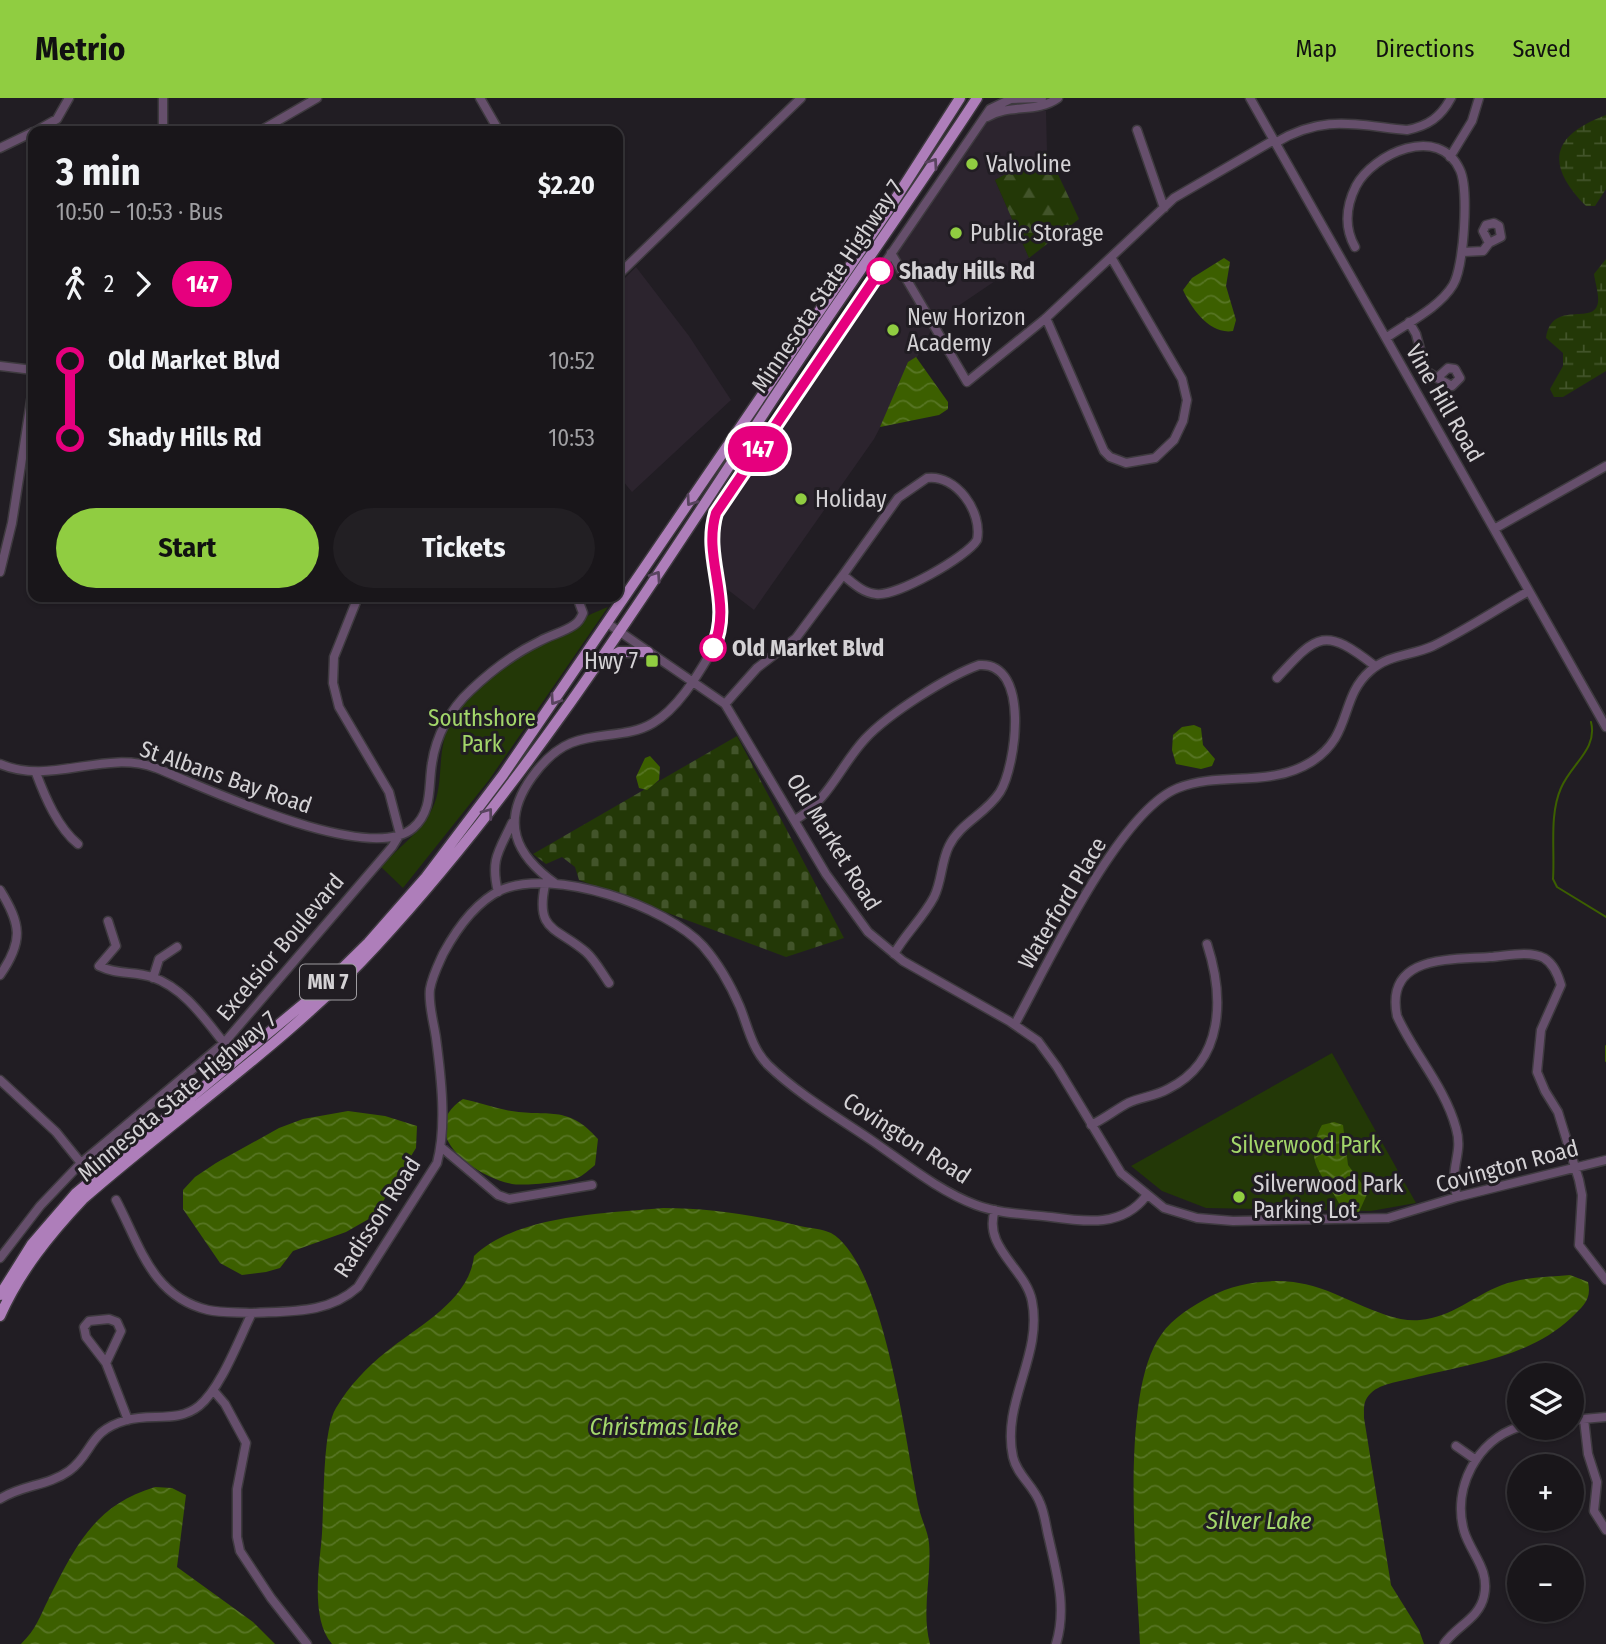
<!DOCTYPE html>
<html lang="en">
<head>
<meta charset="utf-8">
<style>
  :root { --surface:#19161a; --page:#221f23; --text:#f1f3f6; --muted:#9f9fa2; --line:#373539; --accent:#90cd41 }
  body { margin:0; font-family:"Fira Sans Condensed",sans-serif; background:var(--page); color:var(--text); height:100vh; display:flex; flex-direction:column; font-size:26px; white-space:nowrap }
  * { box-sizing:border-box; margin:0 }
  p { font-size:23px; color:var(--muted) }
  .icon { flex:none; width:38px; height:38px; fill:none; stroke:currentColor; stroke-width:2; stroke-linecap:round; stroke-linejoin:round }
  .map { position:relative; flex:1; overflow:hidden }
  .side { position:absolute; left:28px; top:28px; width:595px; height:476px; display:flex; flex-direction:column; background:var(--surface); border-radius:14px; box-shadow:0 2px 5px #0004,0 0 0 2px var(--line) }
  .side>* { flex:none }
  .badge { padding:0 14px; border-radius:23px; font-size:24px; line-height:46px }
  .buttons { position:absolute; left:1507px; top:1265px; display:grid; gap:14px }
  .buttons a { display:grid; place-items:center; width:77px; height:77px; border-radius:50%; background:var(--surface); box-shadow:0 2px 5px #0004,0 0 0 2px var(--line); font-size:35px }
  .map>.badge { position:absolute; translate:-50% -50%; box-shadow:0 0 0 4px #fff }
  .legs { display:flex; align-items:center; gap:10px; height:77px; padding:0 28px; font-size:23px }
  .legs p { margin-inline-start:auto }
  .head { display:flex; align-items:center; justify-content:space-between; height:119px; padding:0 28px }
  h1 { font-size:38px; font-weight:700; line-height:52px }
  .button { display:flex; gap:14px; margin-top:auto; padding:14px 28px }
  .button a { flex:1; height:80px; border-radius:42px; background:var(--accent); color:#111; font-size:28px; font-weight:700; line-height:80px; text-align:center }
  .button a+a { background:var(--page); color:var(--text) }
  ul { padding:0 28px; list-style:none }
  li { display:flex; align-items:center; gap:24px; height:77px; font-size:26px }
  li i { display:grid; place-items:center; width:10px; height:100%; margin:0 9px; background:currentColor }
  li i::after { content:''; width:18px; height:18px; margin:-9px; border:5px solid; border-radius:50%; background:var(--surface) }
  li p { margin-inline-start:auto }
  li:first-child i { background:linear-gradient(#0000 50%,currentColor 0) }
  li:last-child i { background:linear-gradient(currentColor 50%,#0000 0) }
  header { display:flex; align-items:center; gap:42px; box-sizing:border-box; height:98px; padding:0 35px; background:var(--accent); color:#111 }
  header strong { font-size:33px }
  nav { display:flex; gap:38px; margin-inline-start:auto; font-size:24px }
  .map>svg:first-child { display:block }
</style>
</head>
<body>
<header>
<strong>Metrio</strong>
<nav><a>Map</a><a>Directions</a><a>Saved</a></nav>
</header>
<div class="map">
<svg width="1606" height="1546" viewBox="0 0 1606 1546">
  <defs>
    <pattern id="forest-firs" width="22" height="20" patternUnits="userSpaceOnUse" patternTransform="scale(1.75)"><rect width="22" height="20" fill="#233807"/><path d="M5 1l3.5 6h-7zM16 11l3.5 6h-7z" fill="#42542a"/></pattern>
    <pattern id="wetland-marsh" width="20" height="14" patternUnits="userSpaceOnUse" patternTransform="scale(1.75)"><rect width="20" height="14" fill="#233807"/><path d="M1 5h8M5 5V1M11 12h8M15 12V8" fill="none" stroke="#42542a"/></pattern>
    <pattern id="cemetery-stones" width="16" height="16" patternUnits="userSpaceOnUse" patternTransform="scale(1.75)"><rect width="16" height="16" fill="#233807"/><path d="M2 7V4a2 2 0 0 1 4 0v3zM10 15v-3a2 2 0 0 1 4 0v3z" fill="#42542a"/></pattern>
    <pattern id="water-waves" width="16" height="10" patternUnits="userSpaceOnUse" patternTransform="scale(1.75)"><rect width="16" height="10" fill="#3c5f00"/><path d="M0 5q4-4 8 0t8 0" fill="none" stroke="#577524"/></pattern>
  </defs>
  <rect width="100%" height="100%" fill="#211d23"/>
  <path fill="#2c242e" d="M1017,13H1046L1047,53L995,82L1029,160L936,223L874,341L754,512L723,488L716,463L715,437L725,408L986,25L999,16Z
    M636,169L689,238L731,302L632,394L618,377V187Z"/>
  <path fill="url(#forest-firs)" d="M1047,53L1079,121L1029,160L995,82Z"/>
  <path fill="url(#wetland-marsh)" d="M1606,17V91L1595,108H1586C1544,66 1552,37 1606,17Z
    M1606,161V273L1563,299H1554L1550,291L1563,268V255L1546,240C1552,200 1595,229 1598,204C1599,196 1595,184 1594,176Z"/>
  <path fill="url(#cemetery-stones)" d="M737,638L844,840L786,859L579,782L575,769L562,759L546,766L533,756Z"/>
  <path fill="#233807" d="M608,509L489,682L403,790L381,769C400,747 425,732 435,704C444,678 436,651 452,620C472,582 567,524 608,509Z
    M1332,955L1416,1105L1371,1113L1206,1110L1162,1093L1131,1068Z"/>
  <path fill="url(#water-waves)" d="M1224,160L1230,164L1226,188L1236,222L1233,233C1210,237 1191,210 1183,192L1192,180Z
    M916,259L948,304V311L939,317L880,329L908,264Z
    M1194,627L1201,630L1203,647L1215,661L1212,668L1201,671L1176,666L1172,652L1173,637L1182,629Z
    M650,658L660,669L659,682L647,692L639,690L636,679L645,660Z
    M463,1001C477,1004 492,1009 506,1012C547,1020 567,1005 598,1041L595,1067C590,1071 583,1078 577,1080C566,1084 524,1088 512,1086C475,1079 413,1034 463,1001Z
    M348,1013L385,1018L417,1028L416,1050L374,1118L346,1134L293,1153L280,1170L266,1174L242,1177L220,1165L183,1111V1092L195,1079L216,1065L279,1030L303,1021Z
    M1334,1024L1343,1027L1348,1067L1368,1094L1359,1114H1343C1330,1080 1299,1068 1322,1027Z
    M663,1110C710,1110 754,1117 800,1128C809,1130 823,1131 831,1135C885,1166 906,1349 919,1410C921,1421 928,1433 929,1445C932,1478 921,1512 930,1546H332C312,1523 318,1476 321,1447C325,1414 321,1335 336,1310C349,1288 367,1269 386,1254C418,1228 469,1203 474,1158C516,1117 607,1115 663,1110Z
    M1570,1177L1588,1184C1592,1202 1583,1208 1571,1220C1529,1259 1471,1266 1417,1279C1403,1283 1381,1285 1371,1295C1363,1303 1364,1309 1364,1320L1391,1487L1419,1532L1424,1546H1140C1137,1472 1119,1295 1161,1237C1173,1219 1193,1208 1211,1198C1236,1185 1270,1180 1299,1185C1337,1190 1384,1226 1420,1222C1453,1219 1473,1198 1502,1187C1524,1179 1547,1179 1570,1177Z
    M155,1389L172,1390L186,1397L177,1469L253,1524L275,1546H21C37,1530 39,1520 49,1500C76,1447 95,1407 155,1389Z"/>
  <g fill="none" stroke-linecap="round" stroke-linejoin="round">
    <path stroke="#3c5f00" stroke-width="2" d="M1591,624C1598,651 1571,666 1561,690C1549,717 1555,752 1553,781L1557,789L1606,819
      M1606,948V963"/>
    <g stroke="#3e3a3f" stroke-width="11">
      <path id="minor" d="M480,0L499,33
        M1250,0L1606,629
        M987,19C1010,5 1036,16 1058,0
        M1137,32L1164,110
        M36,33L57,21L69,0
        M163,33V0
        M260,33L317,0
        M1275,45C1323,16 1355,27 1407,32C1428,28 1441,19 1451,0
        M0,50L33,34
        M1450,59L1472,23L1479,0
        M1355,149C1344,129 1346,108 1356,88C1373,56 1439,25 1460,72C1469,91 1464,169 1453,187C1439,210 1407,225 1386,240
        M1463,154L1483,153L1489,145L1483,133L1486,127L1494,125L1499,128L1501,139L1489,145
        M891,155L967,284L1046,220L1174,100L1274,42
        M618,177L801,0
        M1046,220L1104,353L1110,359L1126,365L1155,360L1174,342L1183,323L1187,302L1182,281L1111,159
        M1409,224L1416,236L1426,273L1437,280L1448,270L1455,271L1460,280L1452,288L1437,280
        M0,268L33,272
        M927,380C956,376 983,414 977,442C967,459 896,499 876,496C863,495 853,485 843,477L898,400Z
        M1494,431L1606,368
        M0,474L12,425L33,290
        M607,525L725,606L826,776L868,834L903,863L1009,923L1038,943L1057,969L1121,1075L1164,1110L1197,1120L1233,1123L1388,1120L1457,1099L1606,1062
        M1277,580C1318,535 1325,529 1375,568
        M725,606L757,570L796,540L843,477
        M0,666C51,688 104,651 156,670C204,689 369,768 413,730C433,713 428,688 432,665C436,638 450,611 471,592C491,573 515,555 540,543C551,537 564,534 574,527C579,524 581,520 583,515L577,499
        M36,675C45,699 58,730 78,746
        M795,722C829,702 840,668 865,641C888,616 948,578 979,567C1031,563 1016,668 1000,694C986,716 960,725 949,748C941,764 942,783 934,799C923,820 905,836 894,856
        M556,786C515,757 500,724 532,679C542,665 554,652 571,645C598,634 628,640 653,625C677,611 696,580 710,556C741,503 694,456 723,402L990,11L1011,1L1042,0
        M545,787C535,834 557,829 586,854C595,862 602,875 609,885
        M0,792C21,826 24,843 0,877
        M498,794C490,761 499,753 512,725
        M108,823L116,848L99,868C117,877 134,873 152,879C184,890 204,920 224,945
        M153,880L159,861L177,849
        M1015,926C1046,869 1119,713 1178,690C1221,673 1269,690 1311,664C1353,638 1339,600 1370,573C1389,556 1411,558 1433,548C1466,532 1497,511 1529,493
        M0,982L56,1034L81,1065
        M1091,1027C1104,1021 1115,1012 1128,1005C1141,999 1156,998 1168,991C1225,963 1224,898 1207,846
        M441,1049L498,1097L509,1101L592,1087
        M1457,1099C1448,1069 1464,1057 1456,1030C1445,989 1414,956 1397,918C1385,857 1449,862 1490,859C1506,858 1529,852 1544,860C1554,866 1558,877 1561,887L1541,932L1537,974L1545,993L1558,1014L1579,1082L1582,1097L1579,1147L1606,1182
        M116,1102C140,1147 151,1198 208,1212C221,1215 238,1214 252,1215
        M995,1112C982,1149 1026,1171 1032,1203C1043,1258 1001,1304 1013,1359C1017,1377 1034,1388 1040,1405C1045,1416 1046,1430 1049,1441C1057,1477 1067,1510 1056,1546
        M0,1160L40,1108L81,1065L224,945L392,749L400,736L389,694L339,609L333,585L334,559L358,499
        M109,1221L117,1224L121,1233L106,1265L86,1239L84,1229L89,1223Z
        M106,1265L128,1322
        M213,1292L225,1306L246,1345L237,1391V1439L240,1453L271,1500L307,1546
        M1584,1321L1588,1356L1597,1384L1594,1413L1606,1432
        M1572,1322L1606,1319
        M1456,1348L1476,1362
        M0,1401C21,1387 48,1388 69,1373C94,1355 87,1333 127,1322C151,1315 178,1325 199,1308C221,1290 239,1241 252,1215C291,1213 328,1216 358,1189L437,1065C447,1028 441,978 436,940C434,925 428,906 430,891C432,879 438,867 443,856C456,832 476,804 501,792C554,769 666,808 703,848C718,865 731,888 740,909C748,929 752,951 768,967C799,997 839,1020 874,1044C906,1066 939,1093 976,1107C1000,1116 1026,1116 1051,1119C1086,1124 1123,1129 1146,1098
        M1444,1546C1456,1528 1479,1521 1484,1498C1490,1471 1471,1456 1464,1433C1452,1390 1477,1342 1519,1329"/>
    </g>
    <g stroke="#3e3a3f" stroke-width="13">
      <path id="major" d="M598,566L619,554H648
        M0,1197L32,1146L76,1095L319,893L368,845L426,779L503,677L889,111L960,0
        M0,1218C20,1173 50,1136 83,1101C180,1016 289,943 376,848C525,687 644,498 764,315C833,209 908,106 977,0"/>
    </g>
    <use href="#minor" stroke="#664f6c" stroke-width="8"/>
    <use href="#major" stroke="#ae7eba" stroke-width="10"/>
  </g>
  <defs><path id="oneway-chevron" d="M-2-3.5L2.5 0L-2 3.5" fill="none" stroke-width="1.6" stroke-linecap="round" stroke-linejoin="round" transform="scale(1.75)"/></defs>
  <g stroke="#59445f">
    <use href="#oneway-chevron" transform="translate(933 65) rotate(-55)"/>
    <use href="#oneway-chevron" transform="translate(691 403) rotate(125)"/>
    <use href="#oneway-chevron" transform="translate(656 478) rotate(-56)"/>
    <use href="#oneway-chevron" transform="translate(555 602) rotate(124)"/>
    <use href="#oneway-chevron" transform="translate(488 715) rotate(-53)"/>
  </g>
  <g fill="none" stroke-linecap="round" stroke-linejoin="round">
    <g stroke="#fff" stroke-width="16">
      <path id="line-1" d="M713,550C734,504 702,461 716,415L880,173"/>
    </g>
    <use href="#line-1" stroke="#e6007e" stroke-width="10"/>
  </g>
  <g fill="#90cd41" stroke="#211d23" stroke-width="2.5">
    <circle cx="972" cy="66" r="7"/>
    <circle cx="956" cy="135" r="7"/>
    <circle cx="893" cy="232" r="7"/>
    <circle cx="801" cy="401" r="7"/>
    <rect x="645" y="556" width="14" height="14" rx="3.5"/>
    <circle cx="1239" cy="1099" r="7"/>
  </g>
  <g fill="#fff" stroke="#e6007e" stroke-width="3.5">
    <circle cx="880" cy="173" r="12"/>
    <circle cx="713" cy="550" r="12"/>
  </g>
  <g text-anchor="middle" stroke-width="6" stroke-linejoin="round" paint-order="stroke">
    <rect fill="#211d23" stroke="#9e9ca0" stroke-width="2" x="300" y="866.5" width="56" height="35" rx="5"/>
    <g font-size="21" font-weight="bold" fill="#d4d2d5">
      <text x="328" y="891">MN 7</text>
    </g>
    <g font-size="23" fill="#d4d2d5" stroke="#211d23" text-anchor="start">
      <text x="986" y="74">Valvoline</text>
      <text x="970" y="143">Public Storage</text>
      <text x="907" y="227">New Horizon<tspan x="907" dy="26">Academy</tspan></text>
      <text x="815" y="409">Holiday</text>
      <text x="638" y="571" text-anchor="end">Hwy 7</text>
      <text x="1253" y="1094">Silverwood Park<tspan x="1253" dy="26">Parking Lot</tspan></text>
    </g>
    <g font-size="23" font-weight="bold" fill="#d4d2d5" stroke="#211d23" text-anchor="start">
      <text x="899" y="181">Shady Hills Rd</text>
      <text x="732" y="558">Old Market Blvd</text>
    </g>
    <g font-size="23" fill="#d4d2d5" stroke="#211d23">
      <text transform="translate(827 188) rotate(-56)" y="8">Minnesota State Highway 7</text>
      <text transform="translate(1445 305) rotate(60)" y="8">Vine Hill Road</text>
      <text transform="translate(226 679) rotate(19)" y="8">St Albans Bay Road</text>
      <text transform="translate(834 744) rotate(58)" y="8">Old Market Road</text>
      <text transform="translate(1062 805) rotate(-59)" y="8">Waterford Place</text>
      <text transform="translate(280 849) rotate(-50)" y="8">Excelsior Boulevard</text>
      <text transform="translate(177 998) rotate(-40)" y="8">Minnesota State Highway 7</text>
      <text transform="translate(907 1040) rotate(33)" y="8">Covington Road</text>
      <text transform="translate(1507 1068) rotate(-15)" y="8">Covington Road</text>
      <text transform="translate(377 1119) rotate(-57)" y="8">Radisson Road</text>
    </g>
    <g font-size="23" fill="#a3d66a" stroke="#211d23">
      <text x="482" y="628">Southshore<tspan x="482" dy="26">Park</tspan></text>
      <text x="1306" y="1055">Silverwood Park</text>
    </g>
    <g font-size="24" font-style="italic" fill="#a4d86c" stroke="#211d23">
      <text x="664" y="1337">Christmas Lake</text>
      <text x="1259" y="1431">Silver Lake</text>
    </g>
  </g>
</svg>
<div class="buttons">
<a><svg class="icon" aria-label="layers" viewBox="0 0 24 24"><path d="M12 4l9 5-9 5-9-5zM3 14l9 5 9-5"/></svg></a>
<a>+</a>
<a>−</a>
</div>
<b class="badge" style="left:758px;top:351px;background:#e6007e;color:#fff">147</b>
<section class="side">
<div class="head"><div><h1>3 min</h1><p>10:50 – 10:53 · Bus</p></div><b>$2.20</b></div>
<div class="legs"><svg class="icon" aria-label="walk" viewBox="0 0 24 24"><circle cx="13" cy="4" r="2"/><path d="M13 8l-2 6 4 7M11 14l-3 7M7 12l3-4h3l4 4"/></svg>2<svg class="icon" aria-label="forward" viewBox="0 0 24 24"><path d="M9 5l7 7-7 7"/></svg><b class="badge" style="background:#e6007e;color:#fff">147</b></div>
<ul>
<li><i style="color:#e6007e"></i><b>Old Market Blvd</b><p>10:52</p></li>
<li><i style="color:#e6007e"></i><b>Shady Hills Rd</b><p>10:53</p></li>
</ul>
<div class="button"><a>Start</a><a>Tickets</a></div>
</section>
</div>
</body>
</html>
